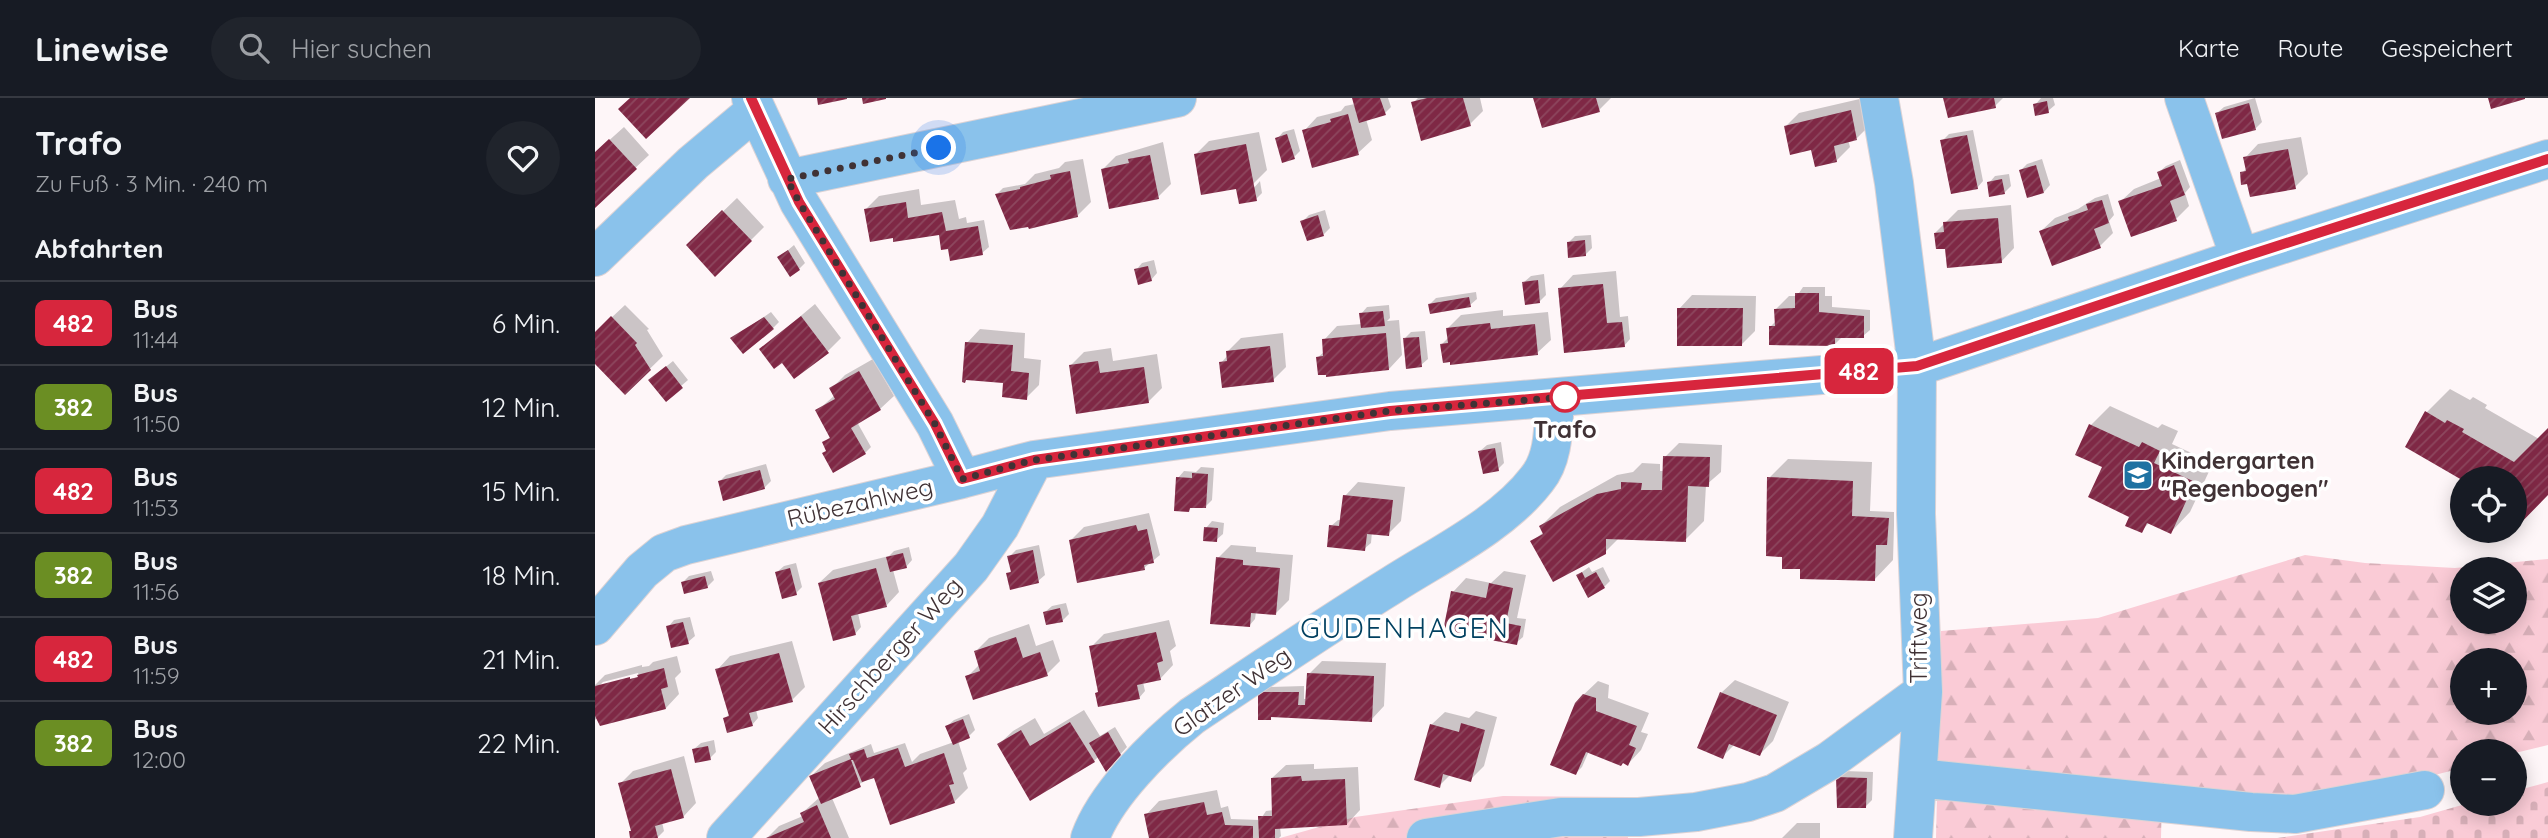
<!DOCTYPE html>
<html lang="de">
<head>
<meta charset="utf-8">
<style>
  :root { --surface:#171b24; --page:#20242c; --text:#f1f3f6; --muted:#9ea1a6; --line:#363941 }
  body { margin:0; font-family:Quicksand,sans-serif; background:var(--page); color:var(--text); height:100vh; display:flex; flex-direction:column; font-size:26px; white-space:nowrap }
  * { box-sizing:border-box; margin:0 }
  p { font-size:23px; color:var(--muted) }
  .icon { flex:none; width:38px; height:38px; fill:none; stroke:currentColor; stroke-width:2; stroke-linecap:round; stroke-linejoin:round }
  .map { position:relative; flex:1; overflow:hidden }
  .sheet { display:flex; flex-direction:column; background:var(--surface); width:595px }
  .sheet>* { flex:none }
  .badge { padding:0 14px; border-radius:10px; font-size:24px; line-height:46px }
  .fabs { position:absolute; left:1855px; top:368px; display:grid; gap:14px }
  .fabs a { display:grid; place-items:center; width:77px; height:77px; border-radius:50%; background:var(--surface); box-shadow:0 4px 18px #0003; font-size:35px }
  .you { position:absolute; width:35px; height:35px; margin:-18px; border:5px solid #fff; border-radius:50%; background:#1a73e8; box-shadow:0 0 0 10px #1a73e833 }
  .map>.badge { position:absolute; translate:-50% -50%; box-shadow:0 0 0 4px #fff }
  h2 { padding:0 35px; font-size:26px; line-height:63px }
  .round { display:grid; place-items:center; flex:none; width:74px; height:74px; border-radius:37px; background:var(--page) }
  .overview { display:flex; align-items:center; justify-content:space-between; height:119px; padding:0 35px }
  h1 { font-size:33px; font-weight:700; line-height:52px }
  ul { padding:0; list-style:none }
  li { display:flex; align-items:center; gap:21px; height:84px; padding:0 35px; border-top:2px solid var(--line) }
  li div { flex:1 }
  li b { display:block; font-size:26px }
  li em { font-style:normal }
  li .badge { min-width:77px; font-weight:700; text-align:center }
  header { display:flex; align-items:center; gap:42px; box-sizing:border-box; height:98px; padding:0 35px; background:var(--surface); border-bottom:2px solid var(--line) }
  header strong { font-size:33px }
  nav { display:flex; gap:38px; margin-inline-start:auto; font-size:24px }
  .search { width:490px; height:63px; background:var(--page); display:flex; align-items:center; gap:18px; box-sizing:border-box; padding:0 24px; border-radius:38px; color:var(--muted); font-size:26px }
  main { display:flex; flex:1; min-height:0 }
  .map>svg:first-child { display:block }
</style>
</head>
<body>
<header>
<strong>Linewise</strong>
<div class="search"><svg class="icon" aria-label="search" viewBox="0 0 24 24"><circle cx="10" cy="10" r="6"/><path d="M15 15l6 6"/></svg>Hier suchen</div>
<nav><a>Karte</a><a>Route</a><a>Gespeichert</a></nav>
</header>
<main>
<section class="sheet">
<div class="overview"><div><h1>Trafo</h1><p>Zu Fuß · 3 Min. · 240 m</p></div><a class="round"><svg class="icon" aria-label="heart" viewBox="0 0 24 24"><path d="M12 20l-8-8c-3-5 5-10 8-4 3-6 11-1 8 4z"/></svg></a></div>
<h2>Abfahrten</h2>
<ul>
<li><span class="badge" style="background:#d7263d;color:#fff">482</span><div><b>Bus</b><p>11:44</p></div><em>6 Min.</em></li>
<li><span class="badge" style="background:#6b8e23;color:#fff">382</span><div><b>Bus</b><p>11:50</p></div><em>12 Min.</em></li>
<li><span class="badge" style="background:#d7263d;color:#fff">482</span><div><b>Bus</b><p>11:53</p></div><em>15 Min.</em></li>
<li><span class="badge" style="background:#6b8e23;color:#fff">382</span><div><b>Bus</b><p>11:56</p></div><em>18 Min.</em></li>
<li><span class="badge" style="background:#d7263d;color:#fff">482</span><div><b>Bus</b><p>11:59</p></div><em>21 Min.</em></li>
<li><span class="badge" style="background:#6b8e23;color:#fff">382</span><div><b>Bus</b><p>12:00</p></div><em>22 Min.</em></li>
</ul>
</section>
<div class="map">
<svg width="1953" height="740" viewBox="0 0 1953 740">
  <defs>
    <pattern id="forest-firs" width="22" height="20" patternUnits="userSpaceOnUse" patternTransform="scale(1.75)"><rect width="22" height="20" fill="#facbd6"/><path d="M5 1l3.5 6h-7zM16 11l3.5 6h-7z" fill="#d7afb8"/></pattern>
    <pattern id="cemetery-stones" width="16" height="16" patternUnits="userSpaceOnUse" patternTransform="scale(1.75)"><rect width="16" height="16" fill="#facbd6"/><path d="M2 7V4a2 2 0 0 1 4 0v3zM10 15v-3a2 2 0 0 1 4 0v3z" fill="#d7afb8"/></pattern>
    <pattern id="building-hatch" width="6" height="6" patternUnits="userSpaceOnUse" patternTransform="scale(1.75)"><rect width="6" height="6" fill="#7f2845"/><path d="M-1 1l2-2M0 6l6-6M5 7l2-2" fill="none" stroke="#8d475e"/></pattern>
  </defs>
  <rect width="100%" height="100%" fill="#fef6f8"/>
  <path fill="url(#forest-firs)" fill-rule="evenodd" d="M1710,457L1770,465L1860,470L1953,461V647L1920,655V653H1867V670L1824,681L1694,707L1567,696L1566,740H1341L1346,533L1503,520ZM1867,471H1920V523H1867ZM1867,562H1920V614H1867Z
    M908,698L1033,699V740H685L760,719Z"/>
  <path fill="url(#cemetery-stones)" d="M1953,684V740H1682L1825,719L1874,705H1920V693Z"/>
  <path fill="#0003" fill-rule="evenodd" d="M759,0H793L796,9L790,15L771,21L777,42L763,55L709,33L722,19L746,13L750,8L760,6Z
    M823,0H885L888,13L875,26L818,5Z
    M940,0H1016L1004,12Z
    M1269,0L1275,27L1262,40L1253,42L1255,49L1241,63L1217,50L1191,28L1204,15Z
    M1350,0H1408L1400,8Z
    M1446,0H1458L1460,7L1453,13L1440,7Z
    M1660,0L1667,24L1660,31L1622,15L1629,9Z
    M29,29L54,57L0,108V55Z
    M699,31L705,53L699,59L682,41L688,34Z
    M1378,32L1388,83L1382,90L1347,43L1354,36Z
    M664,34L672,72L657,87V92L665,83L667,95L661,101L601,56L614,43Z
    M1706,39L1713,76L1700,89L1653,84L1647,75L1652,70L1650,60L1663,46Z
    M568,44L576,86L563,99L508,71L521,58Z
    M488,61L496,104L482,118L402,96L408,90L430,86L440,76L464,70L470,64Z
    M1447,61L1455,87L1449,94L1426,72L1432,66Z
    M1585,62L1595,89L1590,95L1594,108L1581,121L1525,104L1539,91L1566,80L1564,74L1571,68Z
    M1414,76L1416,88L1410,94L1394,85L1400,78Z
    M324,91L326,107L360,102L364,121L371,119L372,125L389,122L394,149L387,155L354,149L345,135L299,138L271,111L284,98Z
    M1513,96L1519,117L1514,123L1518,135L1505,148L1446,133L1460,120L1483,111L1500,100Z
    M142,100L169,129L156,142L93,147Z
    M1416,107L1419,150L1406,164L1351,149L1340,135L1363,112Z
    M730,112L735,130L729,136L707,124L714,117Z
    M996,137L997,150L990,157L974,144L980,138Z
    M199,147L210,165L204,171L185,159Z
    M559,162L562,175L556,182L541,172L547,165Z
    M1021,173L1025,219L1033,218L1035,241L1029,248L965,191L978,177Z
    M949,176L951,197L945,203L929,184L936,178Z
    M1208,189H1230V198H1237V209L1275,212V232L1268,238L1246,240L1240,246L1176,228L1181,223V211L1194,198H1202Z
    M881,194L882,201L875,207L835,206L841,200Z
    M1097,197L1161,198L1160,233L1146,247L1084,211Z
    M220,206L246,240L233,253L187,263L166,251Z
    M30,207L54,231L52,232L68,258L30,295L0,263V235Z
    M794,207L795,220L792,223L804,222L807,257L794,271L722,260L729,254V242L742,228L767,226L766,216L772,209Z
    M908,212V218L953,214L956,242L942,255L847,246L854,239L853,230L866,217Z
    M176,214L184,224L178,230L138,240Z
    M385,231L430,235L429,260L446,262L444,287L431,300L410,283L372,245Z
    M830,233L833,261L826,267L809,241L816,234Z
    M688,235L691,269L678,282L626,265L633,257V253L646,240Z
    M516,250L518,263L562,256L567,290L553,304L476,267L489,254Z
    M278,261L299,298L285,311L262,324L276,349L270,355L233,352L229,345L236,338L222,313L240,297L236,291L250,277Z
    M78,263L93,282L71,301L62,276Z
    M1855,291L1875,302L1878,299L1892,307L1890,310L1944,341L1953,332V395L1920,429V380H1867L1812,349L1832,314Z
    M1515,308L1563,330L1567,326L1583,333L1577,346L1618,365L1595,414L1576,434L1555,424L1546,433L1509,368L1496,327Z
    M906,344L909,365L903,371L885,353L892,347Z
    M1084,345L1127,347L1126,374L1111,387L1109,423L1090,442L1024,440L1010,454L937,443L949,434L946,428L965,409L1022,377L1038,374L1047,365L1065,366V373H1070V359Z
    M1193,361L1277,364L1275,413L1299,414V428L1298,462L1279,482L1207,470L1189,457L1174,380Z
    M171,366L176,383L169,390L125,383L131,377Z
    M606,369L619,370L617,402L610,409L597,408L594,412L583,380L589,373L601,374Z
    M763,384L810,389L806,423L793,436L777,434L776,445L769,451L736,428L743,422H747L750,398Z
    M554,415L565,457L549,470L476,442L489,429Z
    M617,423L629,425L628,436L621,442L611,430Z
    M444,447L450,477L443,483L413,476L417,472L414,459L421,452Z
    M636,447L661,449V454L698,457L694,502L681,515L661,514L660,521L654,528L623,460Z
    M314,449L317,462L311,469L298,472L304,494L291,508L263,515L266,529L260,536L224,485L238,472L294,458L299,453Z
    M201,465L207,489L201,495L182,474L189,468Z
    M994,469L997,474L1008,469L1015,483L1009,489L983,477Z
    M116,473L119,482L112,489L88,484L94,478Z
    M909,473L931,477L922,520L931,521L928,539L921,545L858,494L871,480L896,485Z
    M471,505L474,516L467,523L450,514L457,508Z
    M95,519L100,538L93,544L73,529L79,522Z
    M574,522L581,548L575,553L578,567L565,581L548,584L550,593L544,600L502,595L505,592L496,549L509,536Z
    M434,526L441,548L458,542L465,563L452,576L372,579L385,566L381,553L394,540Z
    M197,543L210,589L197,602L161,612L163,620L157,627L130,620L135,616L122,572L135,558Z
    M82,558L86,574L80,580L84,596L71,610L4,618L0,622V587L10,577L47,567V569L54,568L58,564ZM43,575L44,579L3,589L8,584Z
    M727,563L791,565L789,608L776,622L678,617L675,621L665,595L672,589L709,588V601H713L714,576Z
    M1140,582L1194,604L1178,643L1165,656L1140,646L1127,659L1126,595Z
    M1003,583L1014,587L1013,600L1054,615L1046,634L1053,636L1046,652L1033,666L994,653L987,669L981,675L984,601Z
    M489,612L505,638L520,629L532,649L512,671L504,658L499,663L404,646L418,633L440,620L449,636Z
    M881,613L902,619L889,668L875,682L856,676L844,688L836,627L850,614L874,620Z
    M374,616L380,632L374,638L363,643L372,671L368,675L373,690L359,704L280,678L237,700L254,740H172L184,728L208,718L207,715L225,699L216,678L230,665L276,646L279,655L310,645L317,664L325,656L359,644L352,628L359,622Z
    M119,642L121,654L115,660L99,651L106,645Z
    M89,658L101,705L88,719L67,724L69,733L63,739L37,740L38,734L25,686L38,673Z
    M719,666V671L763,669L765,712L752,726L685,729L686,738L684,740H555L551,717L564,703L622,692L626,710L633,708L636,721L665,722L671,713L679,712L677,680L691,667Z
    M1249,673L1278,674L1277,702L1270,709L1243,680Z
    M1202,725H1225V740H1187Z"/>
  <path fill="url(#building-hatch)" d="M35,0H95L51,41L23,11Z
    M222,0H252V1L223,7Z
    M267,0H291V1L268,6Z
    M757,0H785L791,17L764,25Z
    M832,0H868L876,28L826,43L816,4Z
    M938,0H1001L1005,14L947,30Z
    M1348,0H1399L1401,10L1353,20Z
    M1893,0H1930V1L1896,11Z
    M1452,3L1454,15L1440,18L1438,6Z
    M1654,5L1661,32L1627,41L1620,15Z
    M1256,12L1262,42L1239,48L1242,64L1220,69L1216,52L1195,57L1189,28Z
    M753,16L764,57L717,70L707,32L736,24L735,21Z
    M692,36L700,61L687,65L680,40Z
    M1372,37L1383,91L1356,96L1345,42Z
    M14,41L42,71L0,110V54Z
    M651,46L662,103L644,106L641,91L606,97L599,56Z
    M1693,51L1701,91L1655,99L1652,86L1646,87L1645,74L1651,73L1648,59Z
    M555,57L564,101L514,111L506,71L534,65L533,61Z
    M1441,67L1449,95L1432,100L1424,72Z
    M1579,67L1590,97L1575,103L1582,123L1536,139L1523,103L1567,88L1562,74Z
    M475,73L483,119L434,131L433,129L415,132L400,96L425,91V89L456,81L455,77Z
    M1407,81L1410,96L1394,99L1392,84Z
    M1507,102L1514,125L1499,131L1506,150L1457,168L1444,133L1474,122L1473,119L1493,112L1491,106Z
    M311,104L313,120L347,114L351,133L383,128L388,157L355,163L353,151L346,152L344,137L298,144V140L275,144L269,111Z
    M127,112L157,143L120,179L91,147Z
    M723,117L729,138L712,143L705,123Z
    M1403,120L1407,165L1352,170L1350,151H1341L1339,135L1349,134L1348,124Z
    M990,142L991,158L973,160L972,144Z
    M193,152L205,172L195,179L182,159Z
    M553,168L557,183L543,187L539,171Z
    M943,182L945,205L930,207L927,184Z
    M1008,186L1012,225L1027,224L1030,249L969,255L963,190Z
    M1200,195H1224V214L1269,218V240H1240V248L1174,247V228H1180L1179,211L1200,210Z
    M874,199L876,209L835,216L833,206Z
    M1082,210H1148L1147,248H1082Z
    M788,213L790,228L766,230L764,215Z
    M16,218L42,245L40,247L56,272L30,297L0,266V234Z
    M206,218L234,255L199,281L187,265L179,271L164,251Z
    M169,219L179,231L148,256L135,240Z
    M895,225L896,231L940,226L943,257L855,267V264L848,265L845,246L853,245L851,230Z
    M791,235L794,272L731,279V277H723L721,259L728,258L727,241Z
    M824,239L827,269L811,271L808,240Z
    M370,244L418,247L416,273L434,275L432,302L407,299L408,285L371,282L370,285L367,284Z
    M675,248L679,284L627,290L624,264L632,263L631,253Z
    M503,263L505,275L549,269L554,305L481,316L474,267Z
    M71,268L88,290L71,304L53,282Z
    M264,273L286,312L256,330L271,356L238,375L227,355L231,353L227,344L235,340L220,312L240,301L234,290Z
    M1830,313L1850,325L1852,322L1869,331L1867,334L1919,364L1953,330V397L1920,431V380H1867V382L1810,349Z
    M1494,326L1544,349L1547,344L1565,353L1559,365L1600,384L1576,436L1552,425L1547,435L1530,428L1534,419L1493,399L1507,369L1480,357Z
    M900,350L904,373L888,376L883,353Z
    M1068,358L1115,359L1114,389L1093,388L1091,444L1011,441V456L958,484L935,443L948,436L944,428L1002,396L1026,391V384L1047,385L1046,392H1067Z
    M165,372L170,391L128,403L123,383Z
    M597,375L613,376L611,410H595L594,414L579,413L581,379L597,380Z
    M1172,379L1258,383L1257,418L1294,420L1292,447H1281L1280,483L1205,481V471H1187V459L1171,458Z
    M748,397L798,402L794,438L772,436L770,453L732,449L734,427L744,428Z
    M541,427L543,433L552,431L559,465L549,467L550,472L482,485L474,442Z
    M609,429L623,430L622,444L608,443Z
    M438,452L444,485L415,492L411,475L416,474L412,458Z
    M308,455L312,470L295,474L291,459Z
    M621,459L648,462V467L685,470L681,517L656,515L655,529L615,526Z
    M195,470L202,497L187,501L180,474Z
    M281,470L292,509L256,518L261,537L238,543L223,485Z
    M987,474L990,480L1001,474L1010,490L993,500L981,477Z
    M110,478L113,490L89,496L86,484Z
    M894,485L918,490L911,525L926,528L922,547L848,533L856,493L891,500Z
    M465,510L468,524L451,527L448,514Z
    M88,524L94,546L76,550L71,528Z
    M561,534L568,563L562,565L566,582L542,587L545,601L503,609L500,595L503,594L494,548Z
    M421,539L428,560L445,554L453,578L378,602L370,578L385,573L379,553Z
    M184,555L198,604L154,615L158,628L132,635L128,620L134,618L120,571Z
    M69,570L73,589L66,591L71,611L5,628L0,618V588L35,579V581L43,579L42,577Z
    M712,575L779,578L777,624L676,619V622H663V594H704L703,607H710Z
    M1125,594L1182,617L1165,658L1134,646L1128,661L1102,650Z
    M988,596L1001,600V613L1042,628L1034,647L1041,650L1033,668L1028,665L1026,668L991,654L981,677L955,667L980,605Z
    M368,621L375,640L358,647L350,628Z
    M475,624L500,664L435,703L402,646L426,632L435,648Z
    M866,625L890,632L876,684L848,676L845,690L819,682L835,626L864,634Z
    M513,634L526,657L511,674L494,645Z
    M113,648L116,662L100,665L97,651Z
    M303,650L310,669L349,655L359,686L354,687L360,705L295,727L279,680L267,684L258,662H256L266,689L226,706L214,678L256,661L254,656L269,651L272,660Z
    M76,671L89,720L60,728L63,740H35L34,733H36L23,685Z
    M706,678L707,683L750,681L752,727L680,731V740H664L663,718H677L676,680Z
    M1241,679L1272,680L1271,710H1242Z
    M609,704L612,717L627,714L630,727L658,728V740H554L549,716Z
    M222,707L236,740H171L209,724L205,715Z"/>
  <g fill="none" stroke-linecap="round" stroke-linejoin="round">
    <g stroke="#dcd3d5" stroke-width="40">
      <path id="minor" d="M156,0L204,104L340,326L367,381
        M1284,0L1299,85L1322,269L1321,416L1328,594L1318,740
        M1589,0L1645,160
        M192,81L582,0
        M0,159L98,65L160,13
        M0,528L47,473L69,455L91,447L367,381L439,362L795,313L1322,269L1645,160L1953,61
        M1323,680L1656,714L1700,716L1830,692
        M131,740L376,469L405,428L439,362
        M495,740C511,696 561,647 597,618C663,574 729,529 797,487C844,457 908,426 942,381C960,359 958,327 960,300
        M831,740L966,719H1044L1101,714L1153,704L1180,695L1234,663L1328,594"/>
    </g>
    <use href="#minor" stroke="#8ac2eb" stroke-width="38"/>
  </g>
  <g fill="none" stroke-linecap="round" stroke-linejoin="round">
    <g stroke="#fff" stroke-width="16">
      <path id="line" d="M156,0L204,104L340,326L367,381L439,362L795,313L1322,268L1645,160L1953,61"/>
    </g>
    <use href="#line" stroke="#d7263d" stroke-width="10"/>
    <path stroke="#403235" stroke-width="7" stroke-dasharray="0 12.6" d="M344,50L192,81L204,104L340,326L367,381L439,362L658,332L795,313L970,299"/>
  </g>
  <defs>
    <g id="school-square" transform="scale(1.575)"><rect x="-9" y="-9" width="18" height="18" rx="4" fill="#1e72a2" stroke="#fff"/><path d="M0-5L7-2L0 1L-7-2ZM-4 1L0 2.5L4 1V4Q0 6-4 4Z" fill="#fff"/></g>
  </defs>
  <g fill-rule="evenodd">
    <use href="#school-square" x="1543" y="377"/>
  </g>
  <circle fill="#fff" stroke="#d7263d" stroke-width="3.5" cx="970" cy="299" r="14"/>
  <g text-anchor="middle" stroke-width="7" stroke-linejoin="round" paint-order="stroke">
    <g font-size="24" font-weight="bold" fill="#403235" stroke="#fff">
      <text x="970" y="340">Trafo</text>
    </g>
    <g font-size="24" font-weight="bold" fill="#403235" stroke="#fff" text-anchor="start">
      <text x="1566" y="371">Kindergarten<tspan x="1566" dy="28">"Regenbogen"</tspan></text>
    </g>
    <g font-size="24" fill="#403235" stroke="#fff">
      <text transform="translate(265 405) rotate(-13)" y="8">Rübezahlweg</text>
      <text transform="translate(1324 540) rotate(-90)" y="8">Triftweg</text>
      <text transform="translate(295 558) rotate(-48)" y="8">Hirschberger Weg</text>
      <text transform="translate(637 594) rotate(-35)" y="8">Glatzer Weg</text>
    </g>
    <g font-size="28" letter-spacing="2" fill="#014060" stroke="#fff">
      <text x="810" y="540">GUDENHAGEN</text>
    </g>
  </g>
</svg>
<div class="fabs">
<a><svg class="icon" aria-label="locate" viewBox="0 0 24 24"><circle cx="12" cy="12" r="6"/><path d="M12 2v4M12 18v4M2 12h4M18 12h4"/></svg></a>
<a><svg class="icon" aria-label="layers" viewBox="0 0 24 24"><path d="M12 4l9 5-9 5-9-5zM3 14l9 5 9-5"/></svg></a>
<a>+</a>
<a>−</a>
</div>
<div class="you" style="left:344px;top:50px"></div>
<b class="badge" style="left:1264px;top:273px;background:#d7263d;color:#fff">482</b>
</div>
</main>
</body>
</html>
